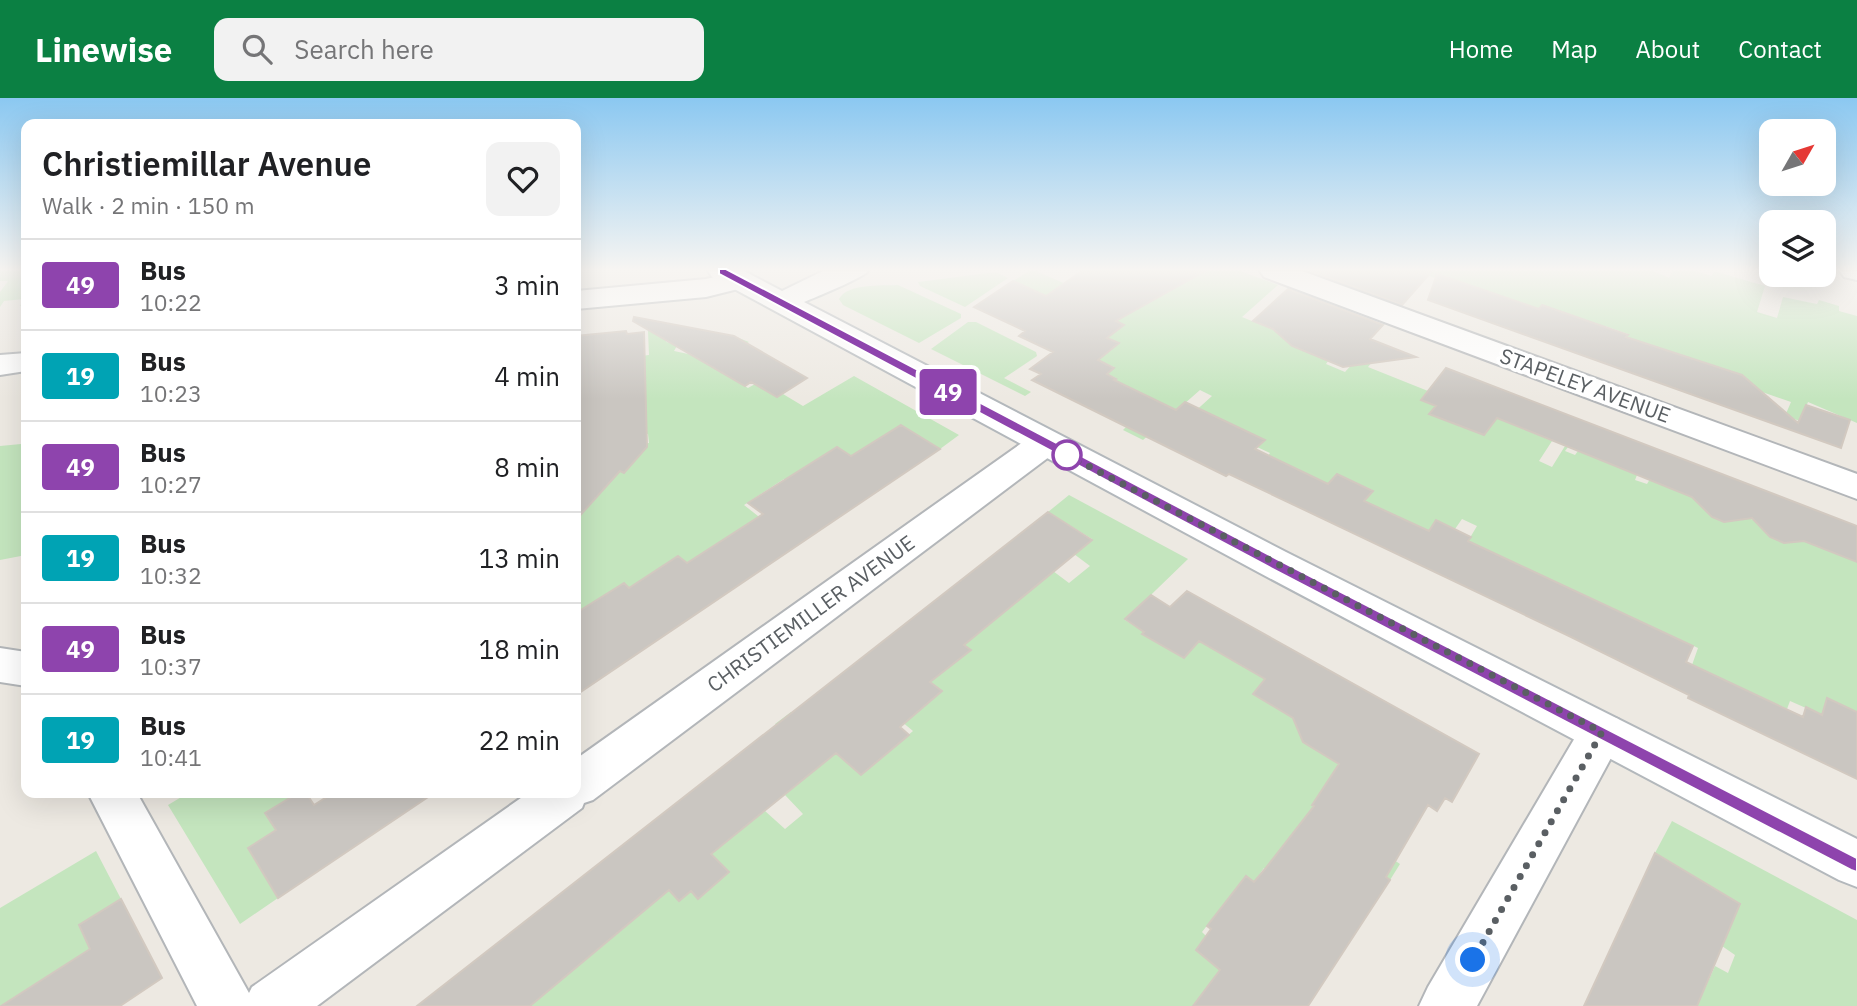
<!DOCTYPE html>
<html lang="en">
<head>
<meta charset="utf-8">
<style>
  :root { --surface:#fff; --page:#f2f2f2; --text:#202124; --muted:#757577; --line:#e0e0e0; --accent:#0b8043 }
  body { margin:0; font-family:"IBM Plex Sans",sans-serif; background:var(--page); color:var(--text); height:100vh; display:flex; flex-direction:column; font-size:26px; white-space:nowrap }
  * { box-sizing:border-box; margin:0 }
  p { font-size:23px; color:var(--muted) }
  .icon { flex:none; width:38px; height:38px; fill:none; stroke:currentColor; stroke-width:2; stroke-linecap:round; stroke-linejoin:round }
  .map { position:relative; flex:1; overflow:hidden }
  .drawer { position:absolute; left:21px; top:21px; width:560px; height:679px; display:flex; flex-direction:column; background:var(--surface); border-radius:14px; box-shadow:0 7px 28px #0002 }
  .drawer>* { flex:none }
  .badge { padding:0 14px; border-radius:5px; font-size:24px; line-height:46px }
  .needle { width:46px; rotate:51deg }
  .fabs { position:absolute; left:1759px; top:21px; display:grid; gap:14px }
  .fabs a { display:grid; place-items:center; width:77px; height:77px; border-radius:14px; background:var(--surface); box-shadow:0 7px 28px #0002; font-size:35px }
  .you { position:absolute; width:35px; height:35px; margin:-18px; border:5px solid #fff; border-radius:50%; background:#1a73e8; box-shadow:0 0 0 10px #1a73e833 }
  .map>.badge { position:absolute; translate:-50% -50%; box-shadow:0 0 0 4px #fff }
  .round { display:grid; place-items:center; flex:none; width:74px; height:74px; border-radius:14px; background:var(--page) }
  .headline { display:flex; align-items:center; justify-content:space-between; height:119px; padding:0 21px }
  h1 { font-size:33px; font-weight:600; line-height:52px }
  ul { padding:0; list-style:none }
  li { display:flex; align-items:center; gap:21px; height:91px; padding:0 21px; border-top:2px solid var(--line) }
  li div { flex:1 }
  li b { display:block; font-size:26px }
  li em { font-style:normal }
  li .badge { min-width:77px; font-weight:700; text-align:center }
  header { display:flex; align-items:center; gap:42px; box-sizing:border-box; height:98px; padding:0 35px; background:var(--accent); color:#fff }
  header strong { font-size:33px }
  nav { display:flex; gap:38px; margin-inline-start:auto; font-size:24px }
  .search { width:490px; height:63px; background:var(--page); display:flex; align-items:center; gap:18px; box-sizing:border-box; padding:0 24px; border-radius:14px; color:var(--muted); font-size:26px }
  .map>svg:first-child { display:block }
</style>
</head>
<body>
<header>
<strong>Linewise</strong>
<div class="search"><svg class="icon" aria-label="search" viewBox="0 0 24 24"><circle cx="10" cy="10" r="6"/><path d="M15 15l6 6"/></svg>Search here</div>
<nav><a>Home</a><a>Map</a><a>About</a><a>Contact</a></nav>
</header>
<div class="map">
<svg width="1857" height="908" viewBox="0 0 1857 908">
  <rect width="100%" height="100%" fill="#ede9e2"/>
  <path fill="#c4e5be" d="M0,173H26V208H20L24,201L4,203L0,209V194L8,183H0Z
    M1029,173H1036L1105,203L1140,179L1171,192L1184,185L1193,173H1240L1278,187L1242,219L1296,241L1303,252L1328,263L1326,266L1345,274L1364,253L1377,258L1368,269L1428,293L1421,301L1436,308L1430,316L1464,330L1477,313L1471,332L1484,337L1497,320L1552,343L1539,363L1552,369L1565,348L1568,349L1565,353L1575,357L1578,353L1637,377L1635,382L1647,386L1650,381C1664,387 1680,392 1693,399C1707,407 1711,426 1730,423L1734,414L1768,428L1765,434L1784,445L1791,444L1794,438L1857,464V616L1855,613L1827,600L1822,617L1790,603L1787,611L1692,567L1698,550L1468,443L1477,428L1462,421L1455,431L1436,422L1429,433L1364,403L1372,392L1337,376L1328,386L1268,358L1270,355L1257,349L1264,342L1191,317L1212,298L1200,292L1143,342L1123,332L1131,324L1116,280L1107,276L1114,269L1088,257L1118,245L1107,240L1123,227L1106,219L1061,208L1013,183Z
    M1415,173H1654L1669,180L1672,173H1695L1712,178L1714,173L1765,188L1757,214L1777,220L1783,199L1817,206L1819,202L1839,208V213L1857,218V325L1808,304L1800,323L1785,318L1791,304L1745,288L1748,282L1742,277L1623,245L1628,236L1605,228L1599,237Z
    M996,174L1008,180L965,209L920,188L918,184Z
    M898,187L961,216V220L919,245L843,207L839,201C848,185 881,188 898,187Z
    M968,224H976L1036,254L1037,258L1004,280L1031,294L1025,298L931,251Z
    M673,231L666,244L678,246L674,253L712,261L731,237L749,244L709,267L748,290L755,286L777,299L783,296L803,308L854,278L959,337L940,351L901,327L864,351L860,363L837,349L798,373L831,396L800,392L784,381L744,407L777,433L746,427L637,497L624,485L576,516V400L592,405L620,373L624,375L638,346L649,345L648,336L638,337L615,261L649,257L648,233Z
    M26,338V457L0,462V348L21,346Z
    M1069,397L1188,461L1125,522L1144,534L1143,536L1183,560L1199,543L1265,581L1253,596L1297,622L1343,660L1312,707L1400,766L1390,782L1303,722L1283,784L1264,770L1254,784L1246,778L1202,834L1206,838L1220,872L1193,908H530L578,868L579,829L598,852L669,792L679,803L691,793L699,801L729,774L711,756L765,713L785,731L803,716L785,697L819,668L775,626L791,614L861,677L913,633L865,593L878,582L918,614L942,593L925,580L934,534L965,557L971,552L964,547L1053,473L1069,485L1090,468L1074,456L1092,441L1048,414Z
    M188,695H298L266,715L276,732L248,750L278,800L240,826L168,707Z
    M1672,723L1857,822V908H1697L1715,868L1728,875L1735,857L1722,848L1740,806L1655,755Z
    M96,753L121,801L79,827L90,851L0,908V810Z"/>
  <path fill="#cac6c1" stroke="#d2c9c0" stroke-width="2" d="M1082,173H1205L1116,223L1124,227L1107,240L1119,245L1098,262L1114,270L1107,276L1116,281L1114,282L1176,312L1185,304L1265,342L1255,351L1328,386L1337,376L1373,393L1364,403L1429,433L1436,422L1471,439L1468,443L1693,548L1686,564L1803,619L1806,609L1822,617L1827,600L1857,614V681L1688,600L1689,597L1567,537L1229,376L1226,378L1032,282L1041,276L1030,271L1053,254L1019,238L1025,233L974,209L1013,183L1046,198Z
    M1311,173H1432L1402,207Z
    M1437,176L1539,211L1542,207L1628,237L1626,239L1742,277L1798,325L1806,307L1850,322L1841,350L1428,202Z
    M1288,191L1383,227L1370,241L1416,259L1343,269L1292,248L1273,231L1253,223Z
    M634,219L734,238L807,280L777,299L751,284L745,288L633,223Z
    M626,233L627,236L644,234L647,349L624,375L620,373L576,422V238Z
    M1446,270L1857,428V464L1804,443L1784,445L1770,439L1752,420L1724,424L1712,419L1692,399L1497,320L1484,337L1429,316L1436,308L1421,302Z
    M901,327L940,351L576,597V515L624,485L629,490L678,458L687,465L763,416L748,405L837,349L851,358Z
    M1048,414L1092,442L964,547L971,552L930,584L942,593L900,629L909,637L861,677L836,655L711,756L729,774L698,801L691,793L679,803L669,792L530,908H417Z
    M1187,493L1479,656L1452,704L1445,700L1437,713L1428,707L1386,779L1390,782L1308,908H1193L1220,872L1196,852L1211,831L1207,828L1246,778L1254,784L1265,771L1314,708L1312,707L1339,666L1303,644L1293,620L1253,596L1265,581L1199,543L1184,560L1142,536L1144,534L1125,521L1151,497L1170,509Z
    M298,695H306L314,707L333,695H434L278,800L248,750L276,732L265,715Z
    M1655,755L1740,806L1697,908H1584Z
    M121,801L162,880L120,908H1L90,851L79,827Z"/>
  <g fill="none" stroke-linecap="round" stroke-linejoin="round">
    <g stroke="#b3b6b9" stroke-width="4">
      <path id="street" d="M740,173L750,176L754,182L750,188L706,199L576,211V193L706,181Z
        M1260,173H1302L1857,376V401L1264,179Z
        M1840,173H1857V182L1844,179Z
        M26,255V273L0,277V257Z
        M1045,334L1057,337L1062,345L1057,353L593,702L584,705L582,710L317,908H197L88,695H137L249,895L252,889L528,695H576V661L1033,337Z
        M0,550L26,554V588L0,584Z
        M1602,615L1618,621L1625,634L1477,908H1419L1428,889L1586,621Z"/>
    </g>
    <g stroke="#b3b8bc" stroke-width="4">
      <path id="secondary" d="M708,173H744L782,193L823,173H868C863,180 816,199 804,204L1286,454L1857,741V789L1839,782L1258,474L712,179Z"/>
    </g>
    <use href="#street" fill="#fff" fill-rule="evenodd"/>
    <use href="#secondary" fill="#fff" fill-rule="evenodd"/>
  </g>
  <linearGradient id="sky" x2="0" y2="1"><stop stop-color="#8bc8f1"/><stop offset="0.57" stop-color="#f7f5f2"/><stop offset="1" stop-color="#f7f5f2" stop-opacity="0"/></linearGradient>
  <rect width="1857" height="301" fill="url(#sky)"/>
  <path fill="#8e44ad" stroke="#fff" stroke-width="2" d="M719,171H726L1277,461L1857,760V774L1851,772L1267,468L719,176Z"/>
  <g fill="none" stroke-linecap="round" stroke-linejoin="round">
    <path stroke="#5a5f63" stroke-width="7" stroke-dasharray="0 12.6" d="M1067,357L1602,634L1473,862"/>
  </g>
  <circle fill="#fff" stroke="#8e44ad" stroke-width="3.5" cx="1067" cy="357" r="14"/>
  <g text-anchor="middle" stroke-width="7" stroke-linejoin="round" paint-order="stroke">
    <g font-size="21" fill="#5a5f63" stroke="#fff">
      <text transform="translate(1585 288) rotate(20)" y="7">STAPELEY AVENUE</text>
      <text transform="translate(811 516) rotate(-36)" y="7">CHRISTIEMILLER AVENUE</text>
    </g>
  </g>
</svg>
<div class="fabs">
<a><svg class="needle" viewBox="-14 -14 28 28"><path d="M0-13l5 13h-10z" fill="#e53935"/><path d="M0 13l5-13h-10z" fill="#757577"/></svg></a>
<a><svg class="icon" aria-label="layers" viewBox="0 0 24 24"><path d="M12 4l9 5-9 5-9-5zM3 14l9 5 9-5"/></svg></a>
</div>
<div class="you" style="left:1473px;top:862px"></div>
<b class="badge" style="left:948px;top:294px;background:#8e44ad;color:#fff">49</b>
<section class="drawer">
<div class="headline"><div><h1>Christiemillar Avenue</h1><p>Walk · 2 min · 150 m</p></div><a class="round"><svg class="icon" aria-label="heart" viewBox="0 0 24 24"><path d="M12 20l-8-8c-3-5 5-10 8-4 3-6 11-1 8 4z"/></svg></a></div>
<ul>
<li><span class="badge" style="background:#8e44ad;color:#fff">49</span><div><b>Bus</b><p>10:22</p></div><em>3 min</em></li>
<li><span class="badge" style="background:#00a3b4;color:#fff">19</span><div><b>Bus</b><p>10:23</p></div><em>4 min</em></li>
<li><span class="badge" style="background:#8e44ad;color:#fff">49</span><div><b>Bus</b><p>10:27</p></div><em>8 min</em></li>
<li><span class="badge" style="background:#00a3b4;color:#fff">19</span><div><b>Bus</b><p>10:32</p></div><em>13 min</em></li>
<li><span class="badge" style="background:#8e44ad;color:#fff">49</span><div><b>Bus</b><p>10:37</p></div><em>18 min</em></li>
<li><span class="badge" style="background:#00a3b4;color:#fff">19</span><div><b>Bus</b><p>10:41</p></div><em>22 min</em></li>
</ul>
</section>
</div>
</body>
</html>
